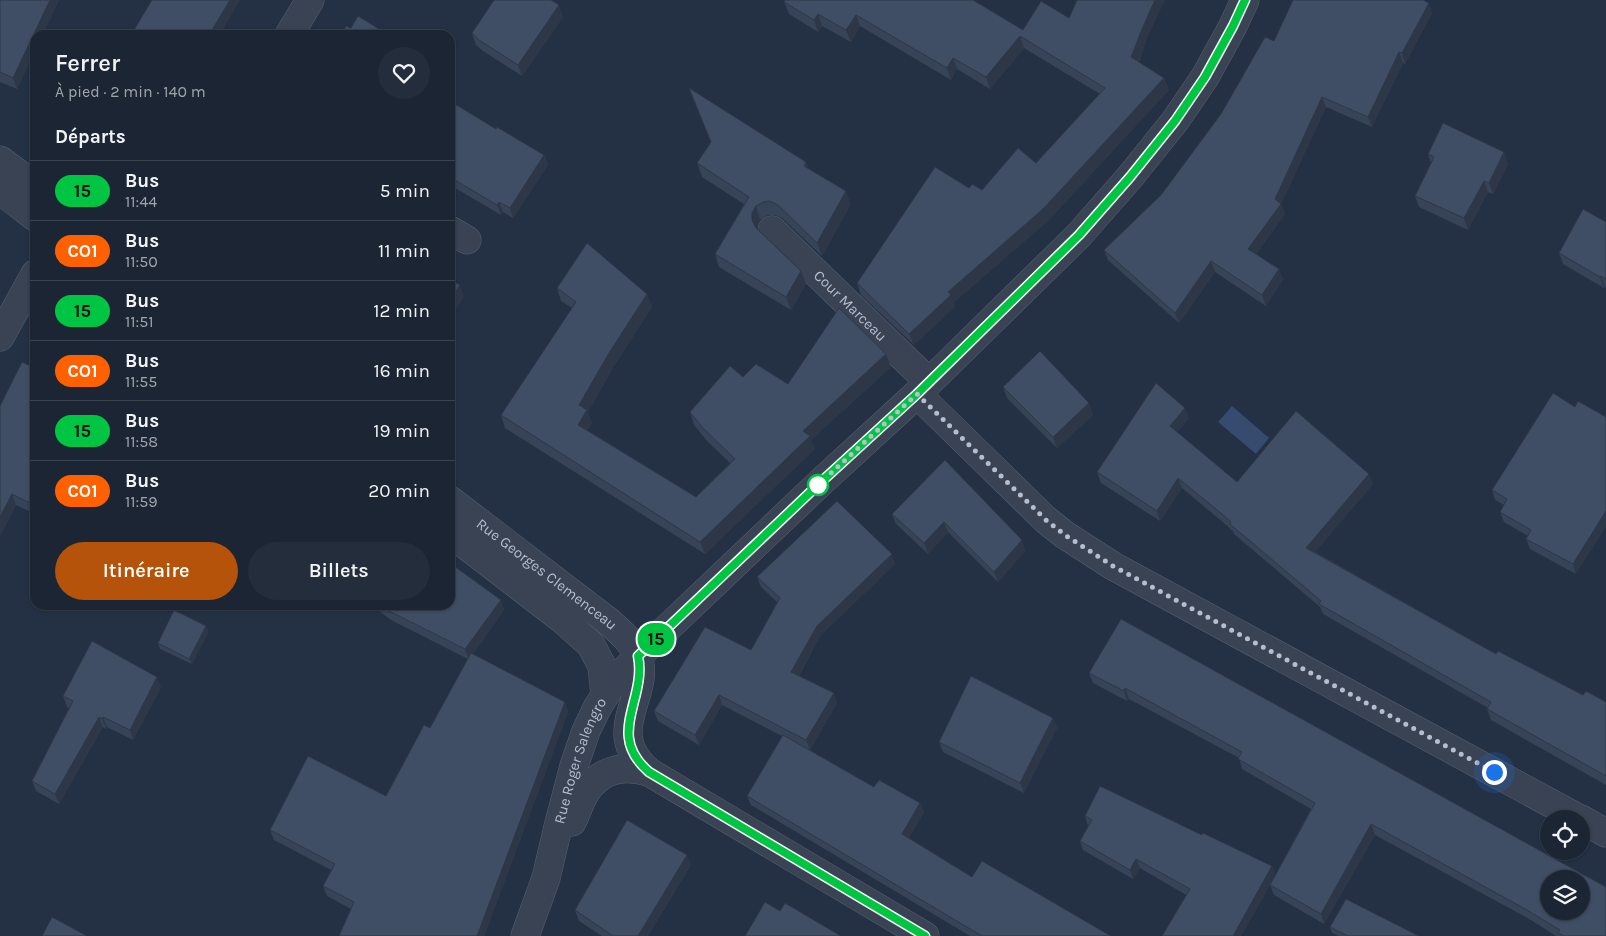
<!DOCTYPE html>
<html lang="fr">
<head>
<meta charset="utf-8">
<style>
  :root { --surface:#1b2533; --page:#242d3b; --text:#f1f3f6; --muted:#a0a5ac; --line:#39424e; --accent:#b45309 }
  body { margin:0; font-family:Karla,sans-serif; background:var(--page); color:var(--text); height:100vh; display:flex; flex-direction:column; font-size:19px; white-space:nowrap }
  * { box-sizing:border-box; margin:0 }
  p { font-size:16px; color:var(--muted) }
  .icon { flex:none; width:28px; height:28px; fill:none; stroke:currentColor; stroke-width:2; stroke-linecap:round; stroke-linejoin:round }
  .map { position:relative; flex:1; overflow:hidden }
  .drawer { position:absolute; left:30px; top:30px; width:425px; height:580px; display:flex; flex-direction:column; background:var(--surface); border-radius:15px; box-shadow:0 1px 4px #0004,0 0 0 1px var(--line) }
  .drawer>* { flex:none }
  .badge { padding:0 10px; border-radius:16px; font-size:18px; line-height:32px }
  .controls { position:absolute; left:1540px; top:810px; display:grid; gap:10px }
  .controls a { display:grid; place-items:center; width:50px; height:50px; border-radius:50%; background:var(--surface); box-shadow:0 1px 4px #0004,0 0 0 1px var(--line); font-size:25px }
  .you { position:absolute; width:25px; height:25px; margin:-12px; border:4px solid #fff; border-radius:50%; background:#1a73e8; box-shadow:0 0 0 8px #1a73e833 }
  .map>.badge { position:absolute; translate:-50% -50%; box-shadow:0 0 0 2px #fff }
  h2 { padding:0 25px; font-size:19px; line-height:45px }
  .round { display:grid; place-items:center; flex:none; width:52px; height:52px; border-radius:26px; background:var(--page) }
  .headline { display:flex; align-items:center; justify-content:space-between; height:85px; padding:0 25px }
  h1 { font-size:24px; font-weight:600; line-height:38px }
  .cta { display:flex; gap:10px; margin-top:auto; padding:10px 25px }
  .cta a { flex:1; height:58px; border-radius:30px; background:var(--accent); color:#fff; font-size:20px; font-weight:600; line-height:58px; text-align:center }
  .cta a+a { background:var(--page); color:var(--text) }
  ul { padding:0; list-style:none }
  li { display:flex; align-items:center; gap:15px; height:60px; padding:0 25px; border-top:1px solid var(--line) }
  li div { flex:1 }
  li b { display:block; font-size:19px }
  li em { font-style:normal }
  li .badge { min-width:55px; font-weight:700; text-align:center }
  .map>svg:first-child { display:block }
</style>
</head>
<body>
<div class="map">
<svg width="1606" height="936" viewBox="0 0 1606 936">
  <rect width="100%" height="100%" fill="#243144"/>
  <path fill="#364b6d" d="M1232,406L1269,438L1256,454L1218,422Z"/>
  <g fill="none" stroke-linecap="round" stroke-linejoin="round">
    <g stroke="#576171" stroke-width="29">
      <g id="pedestrian">
        <path id="s1" d="M772,230L929,382"/>
      </g>
    </g>
    <g stroke="#576171" stroke-width="29">
      <path id="minor" d="M289,35L310,0
        M450,230L467,240
        M0,337L35,274
        M917,394L1046,520L1065,535L1113,566L1580,819
        M1581,819L1606,833"/>
    </g>
    <g stroke="#576171" stroke-width="29">
      <g id="tertiary">
        <path d="M0,160L35,186"/>
        <path d="M0,190L35,217"/>
        <path id="s2" d="M450,500L608,621C619,631 632,641 638,656C652,696 601,731 649,772L925,936"/>
        <path d="M450,533L563,620L591,645L602,666L605,695"/>
        <path d="M572,822C576,814 579,805 583,797C597,770 622,764 649,772"/>
        <path id="s3" d="M525,936L546,878L558,827L574,766L586,731L597,708L612,684L638,656L821,482L917,394L1079,235L1130,177L1175,121L1205,77L1233,26L1245,0"/>
      </g>
    </g>
    <use href="#pedestrian" stroke="#394354" stroke-width="28"/>
    <use href="#minor" stroke="#394354" stroke-width="28"/>
    <use href="#tertiary" stroke="#394354" stroke-width="28"/>
  </g>
  <path fill="#374357" d="M0,0H59L17,89L0,82Z
    M784,2L1023,30L1069,18L1146,41L1139,62L1164,78L1169,90L1048,221L954,302L955,307L914,345L861,295L857,283L969,188L982,190L1036,163L1100,94L1024,48L990,89L957,69L951,80L860,26L851,42L822,26L818,32L789,14Z
    M1432,13L1405,64L1403,63L1372,127L1326,107L1281,204L1285,214L1256,254L1283,279L1266,306L1215,272L1179,323L1108,260L1104,250L1161,195L1221,114L1274,41Z
    M563,17L522,76L483,51L476,45L472,33Z
    M689,88L806,162L809,169L851,204L822,256L782,218L775,215H768L760,220L757,227V228L801,271L806,284L791,310L719,267L715,254L744,204L702,177L697,163L711,143Z
    M450,101L496,129L544,155L548,165L513,218L503,212L501,215L450,185Z
    M1504,152L1508,164L1493,194L1488,192L1468,230L1419,207L1415,196L1431,163L1428,154Z
    M1606,222V288L1605,287L1604,288L1563,264L1559,253Z
    M557,288L647,294L652,307L614,366L588,412L592,423L587,430L696,497L730,463L707,441L694,425L690,412L743,377L788,384L891,367L811,440L815,449L705,554L505,428L501,415L572,308L561,301Z
    M35,368V514L16,505L0,536V406Z
    M1003,387L1089,403L1093,415L1057,448L1007,398Z
    M1553,393L1576,574L1530,549L1526,539L1528,536L1504,522L1500,512L1504,505L1495,500L1492,490Z
    M1189,418L1177,432L1237,482L1373,484L1315,552L1496,654L1583,695L1606,702V785L1491,720L1487,709L1488,708L1323,614L1320,607L1234,534L1233,531L1225,524L1182,488L1160,521L1101,483L1097,472Z
    M945,460L1022,540L1025,551L998,582L948,532L928,554L896,524L892,514Z
    M895,564L820,636L799,676L834,693L837,703L810,750L874,787L920,803L924,812L909,838L972,877L1111,936H970L751,805L747,796L782,736L722,705L699,745L658,721L654,711L751,650L777,602L761,587L757,577Z
    M501,600L504,610L473,654L565,702L568,712L484,936H339L351,909L327,896L323,886L331,870L274,840L270,830L386,796L430,728L468,659L391,620L371,605H450Z
    M1121,619L1606,936H1556L1531,920L1375,835L1324,924L1274,895L1270,885L1241,936L1186,895L1140,868L1133,879L1083,850L1080,841L1088,826L1085,816L1202,835L1272,866L1275,875L1311,809L1242,769L1239,758L1129,699L1127,701L1093,683L1089,673Z
    M206,626L208,632L192,664L160,649L158,643Z
    M161,687L133,740L107,727L106,729L103,727L59,804L36,791L32,781L69,708L67,707L63,696Z
    M1053,718L1057,728L1024,793L943,752L939,742Z
    M691,865L648,936H602L579,921L575,910Z
    M1330,927L1419,936H1339L1332,933Z"/>
  <path fill="#2d3747" d="M50,0H59L43,35H35V52L17,89L13,78Z
    M230,0H240L220,35H209Z
    M1155,0H1165L1146,41L1136,69L1131,57L1142,29Z
    M1429,3L1432,13L1405,64L1402,53Z
    M559,5L563,17L522,76L518,65Z
    M818,14L822,26L818,32L814,20Z
    M856,15L860,26L851,42L846,30Z
    M1020,36L1024,48L990,89L986,77Z
    M1399,52L1403,63L1372,127L1368,117Z
    M953,58L957,69L951,80L947,68Z
    M1164,78L1169,90L1048,221L954,302L955,307L914,345L909,334L948,292Z
    M1322,97L1326,107L1281,204L1285,214L1252,259L1248,249L1275,199Z
    M1504,152L1508,164L1493,194L1489,183Z
    M544,155L548,165L513,218L510,208Z
    M806,162L811,175L804,166Z
    M1484,181L1488,192L1468,230L1464,218Z
    M846,191L851,204L822,256L817,243Z
    M499,202L503,212L501,215L497,205Z
    M756,206L760,220L757,227V234L752,220V213Z
    M1211,261L1215,272L1179,323L1175,313Z
    M1279,269L1283,279L1266,306L1262,295Z
    M801,271L806,284L791,310L786,297Z
    M1601,276L1605,287L1604,288L1600,277Z
    M460,285L464,297L450,319V301Z
    M647,294L652,307L614,366L588,412L592,423L583,438L578,425L579,405L609,353Z
    M886,354L891,367L811,440L815,449L705,554L700,542L803,431Z
    M1089,403L1093,415L1057,448L1053,437Z
    M1185,408L1189,418L1173,436L1170,426Z
    M1369,474L1373,484L1310,558L1306,548Z
    M1178,478L1182,488L1160,521L1157,511Z
    M12,494L16,505L0,536V517Z
    M1606,511V527L1576,574L1573,564Z
    M944,522L948,532L928,554L924,543Z
    M1022,540L1025,551L998,582L994,572Z
    M892,554L895,564L820,636L795,682L791,672L817,626Z
    M501,600L504,610L469,660L465,649Z
    M206,626L208,632L192,664L189,659Z
    M157,677L161,687L133,740L130,730Z
    M1125,688L1129,699L1127,701L1124,691Z
    M834,693L837,703L810,750L806,740Z
    M719,695L722,705L699,745L695,735Z
    M565,702L568,712L484,936H477Z
    M99,717L103,727L59,804L55,794Z
    M103,717L107,727L106,729L102,719Z
    M1053,718L1057,728L1024,793L1020,783Z
    M920,803L924,812L906,843L902,834Z
    M1371,824L1375,835L1324,924L1321,914Z
    M687,855L691,865L648,936H638Z
    M1136,859L1140,868L1133,879L1130,870Z
    M1272,866L1276,875L1241,936H1233Z"/>
  <path fill="#404e65" stroke="#2d3747" fill-rule="evenodd" d="M0,0H50L13,78L0,72Z
    M152,0H230L209,35H131Z
    M494,0H551L559,5L518,65L479,40L472,33Z
    M785,0H973L1023,30L1041,1L1069,18L1077,0H1155L1142,29L1131,57L1164,78L1043,209L948,292L951,295L909,334L857,283L935,167L969,188L972,184L982,190L1018,148L1036,163L1105,88L1020,36L986,77L953,58L947,68L856,15L846,30L818,14L814,20L784,2Z
    M1293,0H1423L1429,3L1402,53L1399,52L1368,117L1322,97L1275,199L1281,204L1248,249L1279,269L1262,295L1211,261L1175,313L1104,250L1161,195L1221,114L1265,37L1274,41Z
    M358,16L389,35H341L346,26L351,28Z
    M689,88L806,162L804,166L846,191L817,243L778,205L770,201L763,202L756,206L752,213V220L756,228L801,271L786,297L715,254L749,197L697,163L711,142Z
    M450,101L496,129L497,127L544,155L510,208L499,202L497,205L450,177Z
    M1443,123L1504,152L1489,183L1484,181L1464,218L1415,196L1434,157L1428,154Z
    M1583,209L1606,222V279L1601,276L1600,277L1559,253Z
    M587,243L647,294L609,353L579,405L587,410L578,425L696,497L735,459L703,428L690,412L730,366L743,377L756,364L788,384L839,308L886,354L803,431L810,436L700,542L501,415L576,302L557,288Z
    M450,280L460,285L450,301Z
    M1040,351L1089,403L1053,437L1003,387Z
    M22,362L35,368V448L34,450L35,451V503L34,505L12,494L0,517V406Z
    M1156,383L1185,408L1170,426L1237,482L1296,411L1369,474L1306,548L1496,654L1498,651L1583,695L1586,691L1606,702V776L1487,709L1491,702L1319,604L1321,601L1230,524L1231,522L1222,514L1178,478L1157,511L1097,472Z
    M1553,393L1575,407L1578,401L1606,417V511L1573,564L1526,539L1531,530L1500,512L1507,499L1492,490Z
    M945,460L1022,540L994,572L944,522L924,543L892,514Z
    M837,501L892,554L817,626L791,672L834,693L806,740L719,695L695,735L654,711L705,627L751,650L780,598L757,577Z
    M450,563L501,600L465,649L387,610L381,605H450Z
    M174,610L206,626L189,659L158,643Z
    M1121,619L1606,887V936H1564L1558,933L1560,930L1527,910L1371,824L1321,914L1270,885L1315,803L1238,759L1242,752L1125,688L1124,691L1089,673ZM1549,879H1581V911H1549Z
    M92,641L157,677L130,730L103,717L102,719L99,717L55,794L32,781L73,701L63,696Z
    M471,653L565,702L477,936H339L354,902L323,886L335,864L270,830L308,756L386,796L424,725L430,728Z
    M971,676L1053,718L1020,783L939,742Z
    M783,735L874,787L879,780L920,803L902,834L972,877L982,861L1111,936H982L747,796Z
    M1100,786L1202,835L1203,833L1272,866L1233,936H1162L1190,889L1136,859L1130,870L1080,841L1092,820L1085,816Z
    M627,820L687,855L638,936H613L575,910Z
    M1346,899L1419,936H1348L1330,927Z
    M765,902L780,911L785,903L841,936H745Z
    M52,917L87,936H42Z"/>
  <g fill="none" stroke-linecap="round" stroke-linejoin="round">
    <g stroke="#fff" stroke-width="11">
      <path id="line" d="M925,936L649,772C605,734 647,700 638,656L821,482L917,394L1079,235L1130,177L1175,121L1205,77L1233,26L1245,0"/>
    </g>
    <use href="#line" stroke="#00c543" stroke-width="8"/>
    <path stroke="#b6becd" stroke-width="5" stroke-dasharray="0 9" d="M818,485L917,394L1046,520L1065,535L1113,566L1494,772"/>
  </g>
  <circle fill="#fff" stroke="#00c543" stroke-width="2.5" cx="818" cy="485" r="10"/>
  <g text-anchor="middle" stroke-width="5" stroke-linejoin="round" paint-order="stroke">
    <g font-size="15" fill="#b6becd" stroke="#1d2839">
      <text dy="5" stroke="none"><textPath href="#s1" startOffset="109">Cour Marceau</textPath></text>
      <text dy="5" stroke="none"><textPath href="#s2" startOffset="122">Rue Georges Clemenceau</textPath></text>
      <text dy="5" stroke="none"><textPath href="#s3" startOffset="184">Rue Roger Salengro</textPath></text>
    </g>
  </g>
</svg>
<div class="controls">
<a><svg class="icon" aria-label="locate" viewBox="0 0 24 24"><circle cx="12" cy="12" r="6"/><path d="M12 2v4M12 18v4M2 12h4M18 12h4"/></svg></a>
<a><svg class="icon" aria-label="layers" viewBox="0 0 24 24"><path d="M12 4l9 5-9 5-9-5zM3 14l9 5 9-5"/></svg></a>
</div>
<div class="you" style="left:1494px;top:772px"></div>
<b class="badge" style="left:656px;top:639px;background:#00c543;color:#111">15</b>
<section class="drawer">
<div class="headline"><div><h1>Ferrer</h1><p>À pied · 2 min · 140 m</p></div><a class="round"><svg class="icon" aria-label="heart" viewBox="0 0 24 24"><path d="M12 20l-8-8c-3-5 5-10 8-4 3-6 11-1 8 4z"/></svg></a></div>
<h2>Départs</h2>
<ul>
<li><span class="badge" style="background:#00c543;color:#111">15</span><div><b>Bus</b><p>11:44</p></div><em>5 min</em></li>
<li><span class="badge" style="background:#ff6000;color:#fff">CO1</span><div><b>Bus</b><p>11:50</p></div><em>11 min</em></li>
<li><span class="badge" style="background:#00c543;color:#111">15</span><div><b>Bus</b><p>11:51</p></div><em>12 min</em></li>
<li><span class="badge" style="background:#ff6000;color:#fff">CO1</span><div><b>Bus</b><p>11:55</p></div><em>16 min</em></li>
<li><span class="badge" style="background:#00c543;color:#111">15</span><div><b>Bus</b><p>11:58</p></div><em>19 min</em></li>
<li><span class="badge" style="background:#ff6000;color:#fff">CO1</span><div><b>Bus</b><p>11:59</p></div><em>20 min</em></li>
</ul>
<div class="cta"><a>Itinéraire</a><a>Billets</a></div>
</section>
</div>
</body>
</html>
